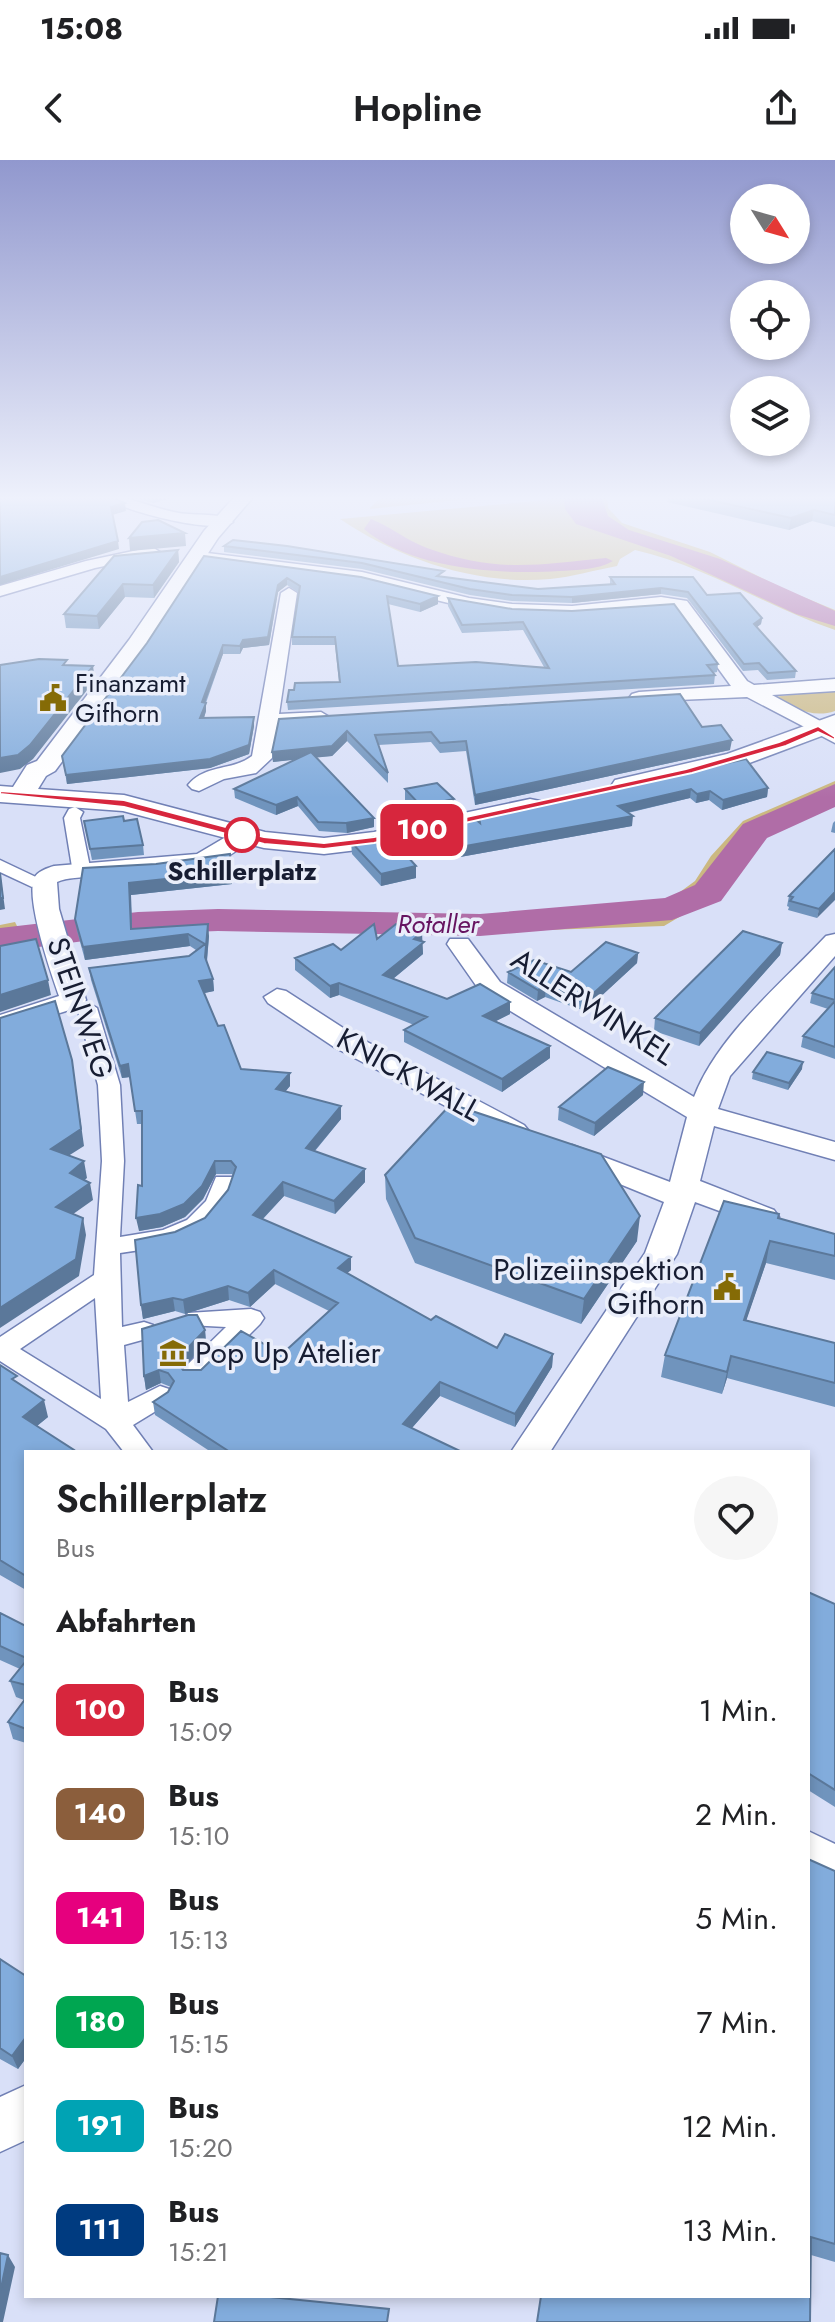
<!DOCTYPE html>
<html lang="de">
<head>
<meta charset="utf-8">
<style>
  :root { --surface:#fff; --page:#f6f6f6; --text:#202124; --muted:#757577 }
  body { margin:0; font-family:Jost,sans-serif; background:var(--page); color:var(--text); height:100vh; display:flex; flex-direction:column; font-size:30px; white-space:nowrap }
  * { box-sizing:border-box; margin:0 }
  p { font-size:26px; color:var(--muted) }
  .icon { flex:none; width:44px; height:44px; fill:none; stroke:currentColor; stroke-width:2; stroke-linecap:round; stroke-linejoin:round }
  .map { position:relative; flex:1; overflow:hidden }
  .panel { position:absolute; left:24px; top:1290px; width:786px; height:848px; display:flex; flex-direction:column; background:var(--surface); border-radius:0px; box-shadow:0 4px 12px #0003 }
  .panel>* { flex:none }
  .badge { padding:0 16px; border-radius:12px; font-size:28px; line-height:52px }
  .needle { width:52px; rotate:127deg }
  .buttons { position:absolute; left:730px; top:24px; display:grid; gap:16px }
  .buttons a { display:grid; place-items:center; width:80px; height:80px; border-radius:50%; background:var(--surface); box-shadow:0 4px 12px #0003; font-size:40px }
  .map>.badge { position:absolute; translate:-50% -50%; box-shadow:0 0 0 4px #fff }
  h2 { padding:0 32px; font-size:30px; line-height:72px }
  .round { display:grid; place-items:center; flex:none; width:84px; height:84px; border-radius:42px; background:var(--page) }
  .overview { display:flex; align-items:center; justify-content:space-between; height:136px; padding:0 32px }
  h1 { font-size:38px; font-weight:600; line-height:60px }
  ul { padding:0; list-style:none }
  li { display:flex; align-items:center; gap:24px; height:104px; padding:0 32px }
  li div { flex:1 }
  li b { display:block; font-size:30px }
  li em { font-style:normal }
  li .badge { min-width:88px; font-weight:700; text-align:center }
  .status { display:flex; justify-content:space-between; align-items:center; height:56px; padding:0 40px; background:var(--surface); direction:ltr }
  .status svg { height:22px; fill:currentColor }
  header { display:flex; justify-content:space-between; align-items:center; height:104px; padding:0 32px; background:var(--surface); font-size:36px; font-weight:600 }
  .map>svg:first-child { display:block }
</style>
</head>
<body>
<div class="status"><b>15:08</b><svg viewBox="0 0 49 12"><path d="M0 12V9h3v3zM5 12V6h3v6zM10 12V3h3v9zM15 12V0h3v12zM26 1h20v11H26zM47 4h2v5h-2z"/></svg></div>
<header><svg class="icon" aria-label="back" viewBox="0 0 24 24"><path d="M15 5l-7 7 7 7"/></svg>Hopline<svg class="icon" aria-label="share" viewBox="0 0 24 24"><path d="M12 15V3M7 8l5-5 5 5M5 13v7h14v-7"/></svg></header>
<div class="map">
<svg width="835" height="2162" viewBox="0 0 835 2162">
  <rect width="100%" height="100%" fill="#d9e0f8"/>
  <path fill="#cbb881" d="M383,335H508L369,349Z
    M548,335H607L608,348L622,363L710,392L784,429L835,450V470C767,447 703,405 635,390L620,399L617,406C595,410 572,417 550,419C478,426 399,399 340,359L547,340Z
    M835,530V551C812,559 793,547 773,537Z
    M835,621V643L765,674L725,730L664,766L452,773L209,764L94,772L0,786V765L15,762L19,770L126,756L210,753L459,757L633,747L669,740L695,721L711,696L743,661Z"/>
  <path fill="#b06da7" d="M564,335H601L608,356L629,370L720,399L835,451V466L796,454L671,396L576,364L565,349Z
    M371,359C391,367 406,380 427,388C496,413 535,405 606,398L613,401C598,410 576,410 559,411C500,415 411,409 364,369Z"/>
  <g fill="none" stroke-linecap="round" stroke-linejoin="round">
    <path fill="#b06da7" fill-rule="evenodd" d="M835,624V647L767,678L721,741L672,760L480,776L218,771L138,774L0,792V768L138,752L218,749L480,754L665,738L695,725L743,664Z"/>
    <g stroke="#7180b5" stroke-width="3">
      <path id="pedestrian" d="M75,647L83,652L80,658L90,707L81,712L72,707L64,658L69,649Z
        M0,700L38,718L41,722L32,727L0,712Z
        M73,834L97,848L120,925L124,1001L120,1077L163,1070L187,1060L206,1041L216,1017H232L235,1022C216,1081 175,1085 120,1093L122,1167L144,1162L153,1165L157,1171L153,1177L124,1185L128,1242L160,1226L169,1229L173,1236L169,1243L133,1265L153,1292H124L106,1269L0,1201V1177L94,1115L102,1001L98,925L78,851L63,840ZM95,1138L101,1239L20,1189Z
        M251,1149L260,1152L264,1158L260,1164L203,1221H185L181,1214L185,1207L226,1167L188,1165L184,1159L188,1153Z
        M808,1671L835,1684V1719L808,1706Z"/>
    </g>
    <g stroke="#7180b5" stroke-width="3">
      <path id="minor" d="M99,335C128,335 151,348 179,353C195,356 221,352 233,362C216,376 116,349 99,335Z
        M152,387L160,392L158,395L95,408L0,436V426L86,401Z
        M199,392L362,412L469,438L512,444L572,446L661,437L687,441L747,521L754,525L835,519V531L772,535L835,569V583L747,537L632,542L629,538L632,534L639,532L731,526L675,449L661,447L572,456L512,454L469,448L362,422L193,400L191,397Z
        M289,428L297,433L279,554L321,552L331,558L321,564L277,566L272,598L256,613L224,619L199,631L192,629L188,625C205,604 233,611 252,596L281,433Z
        M241,668L252,675C220,720 143,712 94,716C82,718 67,717 57,722L59,749L86,840L82,846L0,872V855L59,836C51,813 26,741 34,719C36,712 47,708 54,706L197,694Z
        M835,774V796L730,916L718,949L835,982V1000L714,966L700,1021L774,1050L779,1057L774,1064L763,1067L695,1042L677,1094L550,1292H511L645,1093L664,1042L561,1000L557,994L561,988L572,985L670,1022L687,957L482,834L447,784L450,779H468L500,822L694,937C718,875 781,824 826,776Z
        M277,829L286,831L354,875L524,965L529,971L524,977H504L334,887L268,843L264,837Z
        M26,1925V1980L0,1992V1937Z"/>
    </g>
    <g stroke="#7180b5" stroke-width="3">
      <path id="tertiary" d="M236,335H255L218,378L145,490L55,611L46,616L38,629L124,635L265,672L324,678L374,672L530,639L540,641L544,647L540,653L374,688L324,694L264,688L123,651L0,642V626L13,627L27,605L37,601L129,480L204,371Z
        M835,555V571L744,605L624,634L615,632L611,626L615,620L727,594Z"/>
    </g>
    <use href="#pedestrian" fill="#fff" fill-rule="evenodd"/>
    <use href="#minor" fill="#fff" fill-rule="evenodd"/>
    <use href="#tertiary" fill="#fff" fill-rule="evenodd"/>
  </g>
  <path fill="#7094bd" d="M124,335H183L153,343Z
    M668,335H835V367L812,361L789,370L667,342Z
    M233,380L443,417L538,429L610,424V417L707,435L762,458L761,464L757,467L796,511L795,518L767,520L758,510L743,511L687,438L661,434L572,443L512,441L470,435L362,409L224,392V386Z
    M178,390L179,402L154,438L125,437L99,469L66,468L64,454Z
    M204,396L438,436V444L420,452L388,444L398,506L544,507L523,470L462,473L448,446V438L718,504L717,512L713,513L715,515L714,524L288,550L287,542L294,530L339,522L335,485H292V477L299,433L287,425L278,432L269,485L243,488L240,494H223L206,543V551L204,558L254,557V566L249,594L210,608L67,624L62,596L147,483Z
    M279,559L702,567L730,590L475,645L466,591L440,593L431,582L378,585L388,613V623L347,581L332,596L316,597L374,658V667L347,673L319,671L298,646L276,655L235,638L234,629L296,599L273,602L272,592Z
    M746,599L768,628L767,637L722,650L709,640L696,643L690,638L628,653L632,666L460,697L439,675V665L478,662L479,657Z
    M405,629L454,650L421,657L405,640Z
    M84,661H124L143,685L144,695L92,700Z
    M835,661V673L831,672L833,663Z
    M351,682L416,718L381,726L352,694Z
    M835,689L817,758L788,750L789,747L787,746L789,736Z
    M230,694L232,724L131,735L132,768L209,776L207,802L213,819L214,831L204,833L218,866L241,909L290,926L285,931L341,959L315,991L365,1022L335,1054L284,1036L263,1059L351,1110L347,1113L431,1160L497,1188L553,1194L552,1207L515,1267L440,1236L412,1268L462,1292H211L155,1255L153,1242L168,1232L171,1227L161,1223L146,1230L144,1216L205,1170L206,1183L182,1209L183,1210H201L282,1194L329,1151L275,1124L250,1147L229,1140L185,1154L175,1151L143,1159L141,1145L175,1072L205,1058L228,1030L233,1016L232,1014H216L203,1039L185,1057L162,1067L139,1071L142,1026V964H137L130,917L122,918L91,820L89,808L189,796L196,790L190,786L85,800L77,771L75,759L156,704Z
    M377,779L422,782L423,794L393,819L447,839L510,854L496,861L550,886V898L502,932L404,882V870L414,865L339,835L330,838L295,810V798L341,790Z
    M782,783L780,795L699,886L654,871L655,858Z
    M638,793L637,803L585,851L545,837L537,841L507,823L508,812H571Z
    M835,807V899L801,887L803,876L828,849L810,843L812,833Z
    M802,909L788,930L752,919L753,912Z
    M643,935L594,976L558,960L559,947Z
    M385,1015L637,1081L581,1164L415,1103L386,1039Z
    M779,1058L835,1074V1120L766,1103L746,1160L835,1183V1247L727,1218L722,1234L661,1217L665,1195Z
    M0,1205L48,1257L37,1266L74,1290L75,1292H26V1430L0,1415Z
    M808,1432L835,1444V1647L808,1630Z
    M0,1453L26,1466V1583L13,1579L8,1562L24,1540L16,1537L10,1521L20,1509L0,1500Z
    M835,1711V2102L811,2095L808,2136Z
    M0,1799L26,1816V1898L18,1909L0,1899Z"/>
  <path fill="#5b789a" d="M155,335H183L153,343L152,336Z
    M125,343L126,351L112,355L111,347Z
    M814,350L812,361L789,370L791,358Z
    M185,373L186,386L130,391L129,378Z
    M118,381L119,389L0,425V417Z
    M178,390L179,402L154,438L153,425Z
    M287,418V425L278,432L269,485L243,488L240,494V486L243,480L278,425Z
    M123,424L125,437L99,469L97,456Z
    M661,428V434L572,443V437Z
    M438,436V444L420,452V444Z
    M762,458L761,464L753,470L754,464Z
    M223,485V494L202,551V542Z
    M93,506L95,520L33,599L20,609L0,613V598Z
    M206,543V551L201,567L200,558Z
    M254,557V566L249,594L210,608L67,624L66,615Z
    M347,571V581L332,596L273,602L272,592Z
    M732,580L730,590L475,645V635Z
    M768,628L767,637L722,650L723,640Z
    M691,629L690,638L617,655L618,646Z
    M710,631L709,640L696,643L697,634Z
    M297,637L298,646L276,655V645Z
    M454,639V650L421,657V646Z
    M633,656L632,666L460,697V687Z
    M374,658V667L347,673L346,663Z
    M416,706V718L381,726V714Z
    M0,712L5,749L0,750Z
    M231,712L232,724L131,735L132,781L129,723Z
    M835,732V740L817,758L819,749Z
    M208,764L209,776L206,809L205,797Z
    M422,772L423,794L383,827V815L414,779Z
    M188,774L190,786L85,800L83,787Z
    M782,783L780,795L699,886L700,873Z
    M638,793L637,803L585,851L586,840Z
    M213,819L214,831L200,834L199,821Z
    M48,820L51,835L0,852V835Z
    M339,823V835L330,838V826Z
    M546,826L545,837L537,841L538,830Z
    M510,842V854L482,868L483,856Z
    M550,886V898L502,932V919Z
    M72,900L84,986L54,1005L51,989Z
    M803,902L802,909L788,930L789,923Z
    M128,904L130,917L122,918L120,906Z
    M290,913V926L277,942L276,929Z
    M644,922L643,935L594,976L595,963Z
    M341,946V959L306,1001V988Z
    M84,1001L87,1018L73,1029L70,1013Z
    M215,1001L216,1014L203,1039L185,1057L162,1067L139,1071L136,1058Z
    M365,1009V1022L335,1054L334,1041Z
    M283,1022L284,1036L254,1068L253,1055Z
    M90,1023L93,1040L59,1064L56,1047Z
    M640,1056L637,1081L581,1164L584,1139Z
    M83,1058L86,1075L79,1116L0,1168V1148Z
    M770,1081L766,1103L739,1182L744,1160Z
    M351,1097V1110L338,1121V1108Z
    M274,1110L275,1124L250,1147L248,1133Z
    M228,1126L229,1140L185,1154L183,1140Z
    M173,1138L175,1151L143,1159L141,1145Z
    M205,1170L206,1183L178,1214L176,1200Z
    M553,1194L552,1207L515,1267V1254Z
    M731,1196L727,1218L722,1234L727,1212Z
    M159,1210L161,1223L146,1230L144,1216Z
    M440,1222V1236L403,1278V1264Z
    M44,1240L48,1257L27,1274L23,1257Z
    M26,1877V1898L18,1909L12,1896Z
    M8,2095L15,2107L3,2162H0V2133Z"/>
  <path fill="#82acdc" stroke="#5b789a" stroke-width="2" d="M0,335H107L125,343L111,347L118,381L0,417Z
    M687,335H835V355L814,350L791,358Z
    M158,360L185,373L129,378L142,362Z
    M233,380L287,386L444,411L437,416L538,429L615,424L610,417H693L707,435L740,433L762,458L754,464L796,511L768,513L759,503L744,504L688,432L661,428L572,437L512,435L470,429L362,403L224,386Z
    M178,390L153,425L123,424L97,456L64,454L114,396Z
    M204,396L361,417L438,436L420,444L387,436L398,506L476,502L549,508L523,462L462,465L448,438L512,449L572,451L674,444L718,504L707,505L715,515L287,542L289,530H294L295,523L340,522L335,477H292L300,426L287,418L278,425L268,477L243,480L240,486L223,485L202,542L206,543L200,558L254,557L249,585L210,599L66,615L62,596L147,483Z
    M39,499L67,500L63,505L93,506L30,585L18,595L0,598V505Z
    M680,534L702,567L721,565L732,580L475,635L466,581L440,583L431,572L375,575L388,613L347,571L332,586L272,592L279,559Z
    M311,592L374,658L346,663L318,662L297,637L276,645L234,629Z
    M746,599L768,628L723,640L710,631L697,634L691,629L618,646L633,656L460,687L439,665L474,658L480,663L479,657Z
    M437,623L454,639L421,646L405,629Z
    M123,656L124,661L137,659L143,685L90,689L84,661Z
    M391,674L411,694L406,695L416,706L381,714L351,682Z
    M835,689V732L819,749L790,741L793,737L789,736Z
    M230,694L231,712L129,723L131,769L208,764L205,797L213,819L199,821L218,866L224,865L241,909L290,913L276,929L341,946L306,988L365,1009L334,1041L283,1022L253,1055L351,1097L338,1108L431,1160L436,1156L497,1188L505,1174L553,1194L515,1254L440,1222L403,1264L462,1292H230L153,1242L168,1232L174,1221L168,1213L159,1210L144,1216L142,1169L188,1155H197L205,1170L176,1200L183,1210H201L241,1171L282,1194L338,1143L274,1110L248,1133L228,1126L183,1140L173,1138L141,1145L135,1080L175,1072L205,1058L228,1030L236,1007L231,1001H215L202,1026L184,1044L160,1054L136,1058L138,1025L142,1026V951H135L128,904L120,906L89,808L189,796L205,784L188,774L83,787L75,759L83,708L156,704Z
    M0,713L3,738H0Z
    M374,764L377,779L396,764L422,772L414,779L424,782L383,815L447,839L480,824L510,842L483,856L550,886L502,919L404,870L427,857L339,823L330,826L295,798L333,784L341,790Z
    M743,771L782,783L700,873L655,858Z
    M36,779L48,820L0,835V786Z
    M606,782L638,793L586,840L546,826L538,830L508,812L534,800L571,812Z
    M835,807V840L812,833Z
    M55,841L72,900L81,969L51,989L84,1001L70,1013L90,1023L56,1047L83,1058L76,1099L0,1148V858Z
    M835,841V887L803,876Z
    M767,892L803,902L789,923L753,912Z
    M608,907L644,922L595,963L559,947Z
    M451,944L601,994L640,1056L584,1139L415,1078L385,1015Z
    M724,1041L779,1054L778,1058L835,1074V1096L770,1081L744,1160L835,1183V1223L731,1196L727,1212L665,1195Z
    M0,1205L17,1216L12,1219L44,1240L23,1257L74,1290L72,1292H26V1416L0,1400Z
    M808,1432L835,1444V1630L808,1613Z
    M0,1453L26,1466V1498L0,1486Z
    M26,1501V1525L10,1521Z
    M26,1538V1569L8,1562Z
    M808,1699L835,1711V2084L811,2077L810,2162H537L541,2136H808Z
    M0,1799L26,1816V1877L12,1896L0,1888Z
    M0,2093L8,2095L0,2133Z
    M218,2136H260L389,2149L387,2162H214Z"/>
  <linearGradient id="sky" x2="0" y2="1"><stop stop-color="#9198ce"/><stop offset="0.53" stop-color="#eef1fc"/><stop offset="1" stop-color="#eef1fc" stop-opacity="0"/></linearGradient>
  <rect width="835" height="638" fill="url(#sky)"/>
  <path fill="#d7263d" stroke="#fff" stroke-width="2" d="M818,566L835,577V580L818,572L786,586L692,613L374,683L324,689L264,684L124,647L0,634V631L124,640L264,677L324,683L374,677L686,609L779,582Z"/>
  <defs>
    <g id="civic-bare" transform="scale(2.16)"><path d="M-.6-6.5H3V-4.5H.6V-3L4-1V1h2V6H-6V1h2V-1L-.6-3ZM-1.2 2.5V6h2.4V2.5Z" fill="#856b06" stroke="#eaeefa" stroke-width="2.5" paint-order="stroke"/></g>
    <g id="museum-bare" transform="scale(2.16)"><path d="M0-6L6-3V-2H-6V-3ZM-5-1h2V3h-2ZM-1-1h2V3h-2ZM3-1h2V3H3ZM-6 4H6V6H-6Z" fill="#856b06" stroke="#eaeefa" stroke-width="2.5" paint-order="stroke"/></g>
  </defs>
  <g fill-rule="evenodd">
    <use href="#civic-bare" x="53" y="538"/>
    <use href="#civic-bare" x="727" y="1127"/>
    <use href="#museum-bare" x="173" y="1193"/>
  </g>
  <circle fill="#fff" stroke="#d7263d" stroke-width="4" cx="242" cy="675" r="16"/>
  <g text-anchor="middle" stroke-width="7" stroke-linejoin="round" paint-order="stroke">
    <g font-size="26" fill="#171d32" stroke="#eaeefa" text-anchor="start">
      <text x="75" y="532">Finanzamt<tspan x="75" dy="30">Gifhorn</tspan></text>
    </g>
    <g font-size="26" font-weight="bold" fill="#171d32" stroke="#eaeefa">
      <text x="242" y="720">Schillerplatz</text>
    </g>
    <g font-size="26" font-style="italic" fill="#661360" stroke="#eaeefa">
      <text x="438" y="773">Rotaller</text>
    </g>
    <g font-size="30" fill="#171d32" stroke="#eaeefa">
      <text transform="translate(593 847) rotate(33)" y="10">ALLERWINKEL</text>
      <text transform="translate(80 848) rotate(71)" y="10">STEINWEG</text>
      <text transform="translate(409 915) rotate(29)" y="10">KNICKWALL</text>
    </g>
    <g font-size="30" fill="#171d32" stroke="#eaeefa" text-anchor="end">
      <text x="705" y="1120">Polizeiinspektion<tspan x="705" dy="34">Gifhorn</tspan></text>
      <text x="195" y="1203" text-anchor="start">Pop Up Atelier</text>
    </g>
  </g>
</svg>
<div class="buttons">
<a><svg class="needle" viewBox="-14 -14 28 28"><path d="M0-13l5 13h-10z" fill="#e53935"/><path d="M0 13l5-13h-10z" fill="#757577"/></svg></a>
<a><svg class="icon" aria-label="locate" viewBox="0 0 24 24"><circle cx="12" cy="12" r="6"/><path d="M12 2v4M12 18v4M2 12h4M18 12h4"/></svg></a>
<a><svg class="icon" aria-label="layers" viewBox="0 0 24 24"><path d="M12 4l9 5-9 5-9-5zM3 14l9 5 9-5"/></svg></a>
</div>
<b class="badge" style="left:422px;top:670px;background:#d7263d;color:#fff">100</b>
<section class="panel">
<div class="overview"><div><h1>Schillerplatz</h1><p>Bus</p></div><a class="round"><svg class="icon" aria-label="heart" viewBox="0 0 24 24"><path d="M12 20l-8-8c-3-5 5-10 8-4 3-6 11-1 8 4z"/></svg></a></div>
<h2>Abfahrten</h2>
<ul>
<li><span class="badge" style="background:#d7263d;color:#fff">100</span><div><b>Bus</b><p>15:09</p></div><em>1 Min.</em></li>
<li><span class="badge" style="background:#8b5e3c;color:#fff">140</span><div><b>Bus</b><p>15:10</p></div><em>2 Min.</em></li>
<li><span class="badge" style="background:#e6007e;color:#fff">141</span><div><b>Bus</b><p>15:13</p></div><em>5 Min.</em></li>
<li><span class="badge" style="background:#00a651;color:#fff">180</span><div><b>Bus</b><p>15:15</p></div><em>7 Min.</em></li>
<li><span class="badge" style="background:#00a3b4;color:#fff">191</span><div><b>Bus</b><p>15:20</p></div><em>12 Min.</em></li>
<li><span class="badge" style="background:#003b80;color:#fff">111</span><div><b>Bus</b><p>15:21</p></div><em>13 Min.</em></li>
</ul>
</section>
</div>
</body>
</html>
